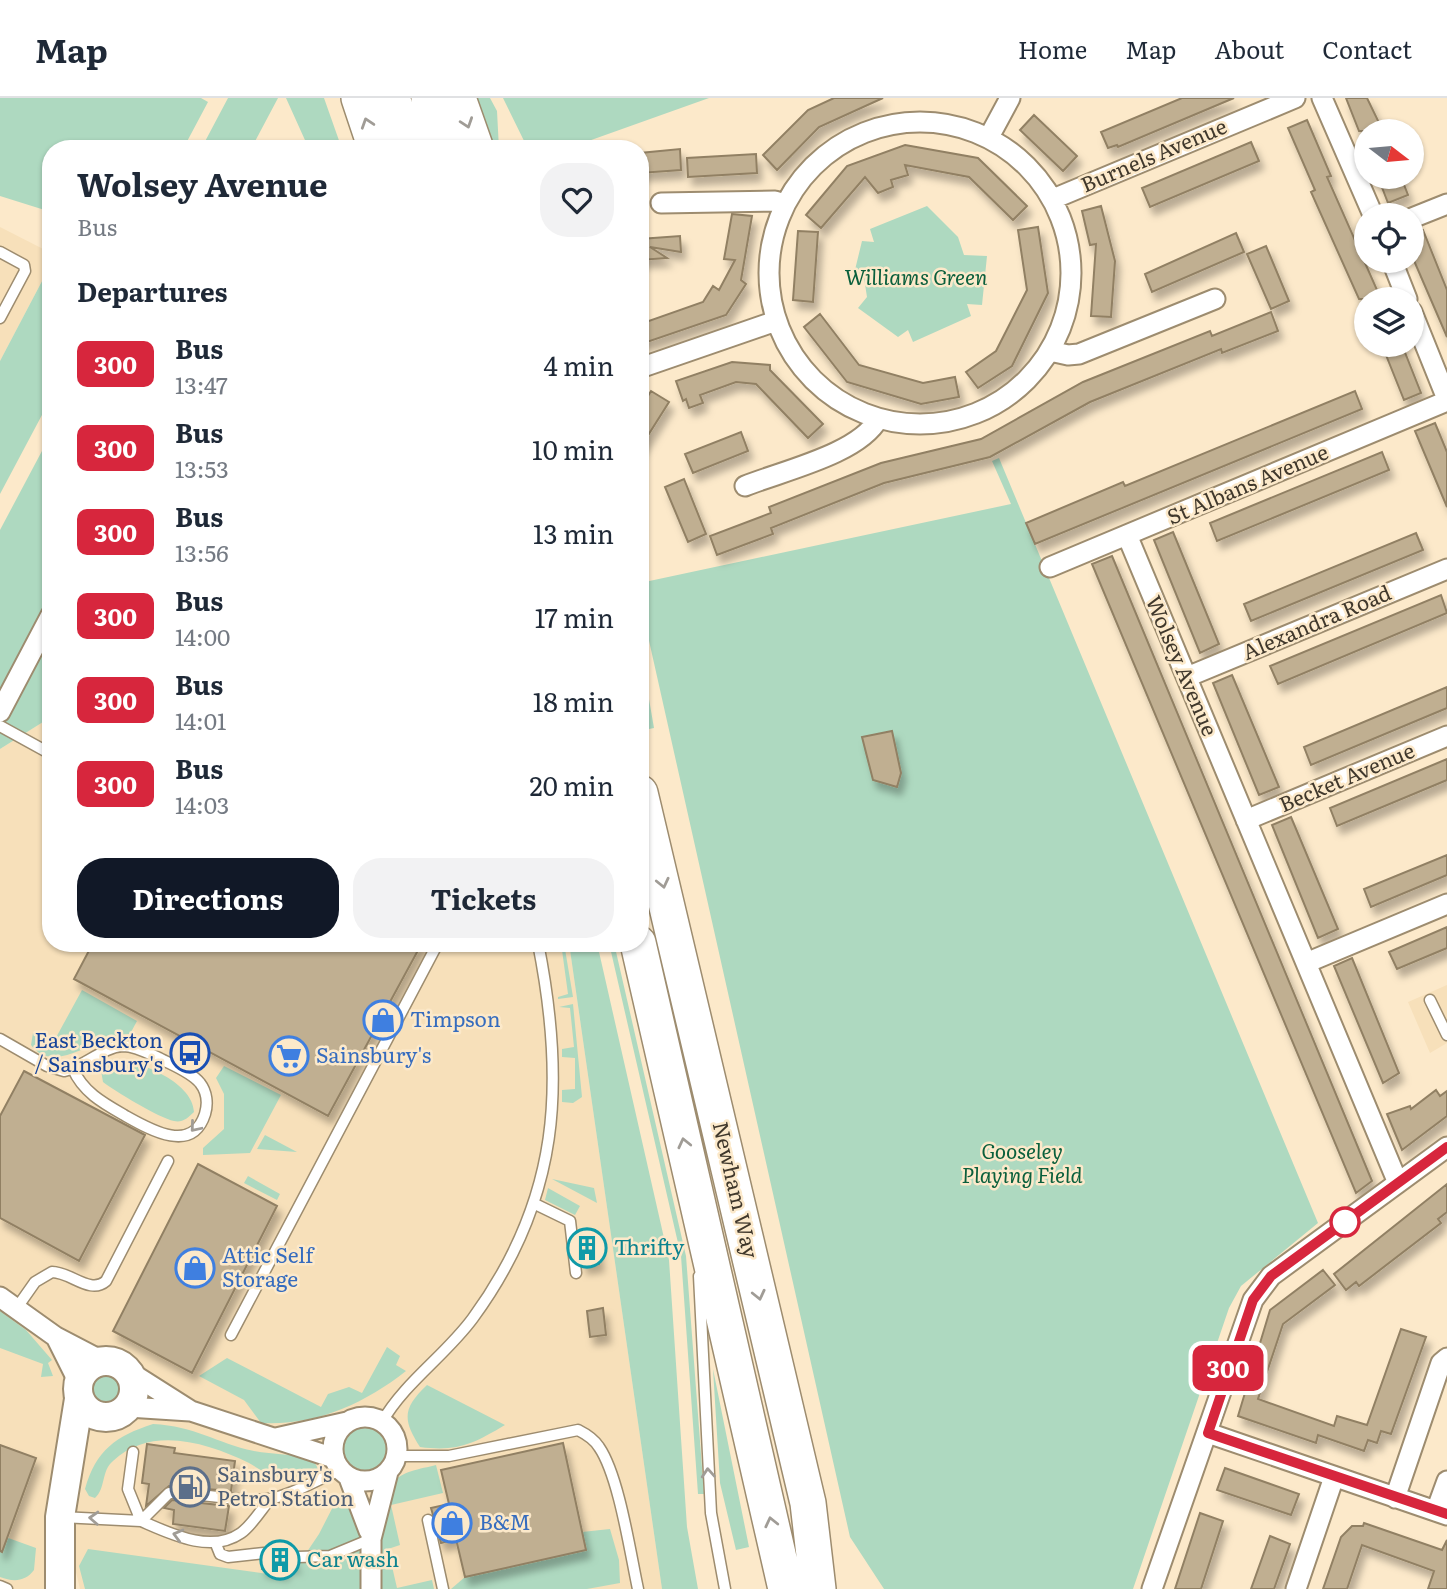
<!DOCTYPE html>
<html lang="en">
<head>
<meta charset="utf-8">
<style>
  :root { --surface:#fff; --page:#f2f2f3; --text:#1f2937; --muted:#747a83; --line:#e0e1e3; --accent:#111827 }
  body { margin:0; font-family:Literata,serif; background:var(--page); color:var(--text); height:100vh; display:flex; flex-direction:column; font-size:26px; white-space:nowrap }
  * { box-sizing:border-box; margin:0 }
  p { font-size:23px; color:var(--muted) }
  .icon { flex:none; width:38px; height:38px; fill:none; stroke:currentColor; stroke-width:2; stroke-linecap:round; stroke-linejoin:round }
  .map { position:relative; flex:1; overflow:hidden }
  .drawer { position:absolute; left:42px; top:42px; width:607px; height:812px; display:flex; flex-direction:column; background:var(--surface); border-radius:28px; box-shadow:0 2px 5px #0004 }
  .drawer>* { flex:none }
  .badge { padding:0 14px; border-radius:10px; font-size:24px; line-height:46px }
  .needle { width:46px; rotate:106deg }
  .tools { position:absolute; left:1354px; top:21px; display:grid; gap:14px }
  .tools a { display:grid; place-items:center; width:70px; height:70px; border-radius:50%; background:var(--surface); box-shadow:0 2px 5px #0004; font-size:35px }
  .map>.badge { position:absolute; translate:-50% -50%; box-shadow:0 0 0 4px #fff }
  h2 { padding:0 35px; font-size:26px; line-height:63px }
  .round { display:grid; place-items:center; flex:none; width:74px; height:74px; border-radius:28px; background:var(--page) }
  .summary { display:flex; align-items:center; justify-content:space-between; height:119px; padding:0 35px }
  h1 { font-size:33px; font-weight:700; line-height:52px }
  .primary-button { display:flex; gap:14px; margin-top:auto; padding:14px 35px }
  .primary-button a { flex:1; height:80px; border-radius:28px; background:var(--accent); color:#fff; font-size:28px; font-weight:700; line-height:80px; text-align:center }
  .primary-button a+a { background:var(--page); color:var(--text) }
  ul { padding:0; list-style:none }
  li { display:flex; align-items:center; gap:21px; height:84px; padding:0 35px }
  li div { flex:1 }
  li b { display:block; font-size:26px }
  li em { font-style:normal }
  li .badge { min-width:77px; font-weight:700; text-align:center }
  header { display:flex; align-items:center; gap:42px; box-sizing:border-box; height:98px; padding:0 35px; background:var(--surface); border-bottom:2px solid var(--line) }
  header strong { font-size:33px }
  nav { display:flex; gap:38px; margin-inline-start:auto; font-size:24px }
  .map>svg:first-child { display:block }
</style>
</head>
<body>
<header>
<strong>Map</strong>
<nav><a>Home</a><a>Map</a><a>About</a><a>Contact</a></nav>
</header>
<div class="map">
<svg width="1447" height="1491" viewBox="0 0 1447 1491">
  <defs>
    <filter id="shadow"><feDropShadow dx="4.5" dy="8" stdDeviation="3.5" flood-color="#0004"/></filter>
  </defs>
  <rect width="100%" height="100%" fill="#fce9ca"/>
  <path fill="#f7e0ba" d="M0,129L51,155V166L0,263Z
    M51,619V845H569L662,1491H80L71,1453L61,1491H0V651Z
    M1447,887V945L1430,955L1408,904Z"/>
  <path fill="#aed9c0" d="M0,0H201L208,4L183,51H51V114L0,98Z
    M228,0H278L251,51H201Z
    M286,0H324L342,51H309Z
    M477,0H490L497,13L499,51H495Z
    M503,0H709L566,51H528Z
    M927,108L958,139L964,157L987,158L982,207L967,206L971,218L913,244L908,232L898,239L858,210L867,199L864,180L854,176L862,143L874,144L870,131Z
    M51,166V300L0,396V263Z
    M51,336V439L42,457L51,462V619L0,651V432Z
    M999,360L1318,1125L1241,1188L1229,1210L1133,1491H884L850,1439L641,507L640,485L1011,406L992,363Z
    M641,555L654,630L649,631L641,598Z
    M561,845H564L573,899L558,901V899L568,896Z
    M569,845H597L669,1162L687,1429L698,1491H662Z
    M609,845H614L686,1158L704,1396H698L681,1158Z
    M82,892L137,923L130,936C95,937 55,979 31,947L33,935L53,945Z
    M573,906L582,999L573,1005L562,1004V992L575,991V960L562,959V951L574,949L570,910L559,909Z
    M109,961C136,961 193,983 194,1014C188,1020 182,1025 174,1023C159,1020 115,993 103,984L100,967Z
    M224,968L281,997L250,1055L203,1057V1050L224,1031V996L216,980Z
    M265,1037L297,1054L257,1051Z
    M248,1078L280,1096L277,1102L244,1085Z
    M552,1081L594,1090L597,1105Z
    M548,1090L580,1108L575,1117L545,1102Z
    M0,1213L26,1232L52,1262L48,1265L53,1278L41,1279L43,1266L0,1250Z
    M387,1249L400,1258L396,1267L406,1273C364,1306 315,1328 261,1325L244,1302L199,1278L227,1260L321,1309L328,1296L349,1289L362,1295Z
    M713,1271L749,1449L736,1452L720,1385Z
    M93 1291a13 13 0 1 1 26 0a13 13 0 1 1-26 0Z
    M427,1287L505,1327C473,1346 457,1354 420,1349C402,1321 403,1310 427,1287Z
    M153,1326C195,1328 216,1345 254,1353C274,1357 293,1355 313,1362L319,1372C306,1378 292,1381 278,1379C267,1377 258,1370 249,1365C207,1345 152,1327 113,1363C101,1373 106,1390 95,1400L89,1398L85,1391C96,1352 116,1338 153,1326Z
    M344 1351a21 21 0 1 1 42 0a21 21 0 1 1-42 0Z
    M436,1367L443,1395L391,1407L400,1447L388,1451L397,1490L432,1482L434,1491H381C382,1465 377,1408 391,1387C400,1373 421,1371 436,1367Z
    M363,1394L360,1491H85L79,1468L88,1451L290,1479L319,1436L340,1395Z
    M610,1431L619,1462L620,1485L587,1491H451L465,1479L586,1452L582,1434Z
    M0,1437L36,1450L34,1472C25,1484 13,1484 0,1479Z"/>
  <path fill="#c0af91" stroke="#918064" stroke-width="2" filter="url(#shadow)" d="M834,0H883L819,29L777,72L763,57L808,12Z
    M1182,0H1234L1118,49L1117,47L1108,50L1101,34Z
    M1346,0H1367L1383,33H1359Z
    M1034,17L1077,58L1063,73L1020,32Z
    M1307,22L1331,78L1327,79L1381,201H1359L1311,94L1315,92L1288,30Z
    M1251,44L1259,63L1150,109L1142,90Z
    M905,47L978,60L1027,108L1013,122L969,79L905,67L908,77L891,82L893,89L878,95L865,79L821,130L806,117L847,68Z
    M680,51L681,72L640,75V55Z
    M756,56L757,75L688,79L687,60Z
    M1378,79H1401L1408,97L1388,105Z
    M1101,108L1115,163L1111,219L1091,218L1096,146L1090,147L1082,113Z
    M732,116L752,118L741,182L746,186L726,217L647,244L640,241V219L649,223L703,204L713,188L719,192L735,162L724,161Z
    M1038,129L1048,195L1012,268L978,290L966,274L996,253L1027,192L1018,132Z
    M1423,132L1447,192V239L1412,158V136Z
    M798,133L818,134L813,204L793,202Z
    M1236,135L1244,154L1152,194L1145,176Z
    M680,138L681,154L650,149L667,160L640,162V141Z
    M1266,148L1289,203L1271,211L1247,156Z
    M1271,214L1278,233L1222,255L1221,251L1090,304L990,359L884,385L771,430L773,436L717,457L710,438L771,415L769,409L881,365L981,341L1083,284L1210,233L1212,238Z
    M820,216L859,267L923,285L955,279L959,299L921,306L847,284L804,229Z
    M1382,247H1402L1421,295L1404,302Z
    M732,264L770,267V272L823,326L808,340L756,286L736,284L700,297L703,305L689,310L686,301L683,303L676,283Z
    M651,293L669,304L640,350V311Z
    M1355,293L1362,311L1035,446L1026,425L1123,384L1125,388Z
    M1435,325L1447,354V409L1415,333Z
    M741,334L748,353L693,375L685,356Z
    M1382,354L1389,372L1217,443L1210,425Z
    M684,381L706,436L688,444L665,389Z
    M1173,434L1219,546L1200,555L1154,442Z
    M1416,435L1423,452L1251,523L1244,506Z
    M1112,458L1372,1083L1356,1095L1092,466Z
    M1441,497L1447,515L1278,586L1270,568Z
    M1232,577L1279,689L1259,697L1213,585Z
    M1447,589V610L1311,667L1304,649Z
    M892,633L901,675L897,689L873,682L862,639Z
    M1447,661V682L1337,728L1330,710Z
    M1291,719L1338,831L1318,840L1272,727Z
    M1447,757V777L1371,809L1364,791Z
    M1447,829V850L1397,871L1389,854Z
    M93,845H422L328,1018L74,881Z
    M1352,860L1399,975L1383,985L1334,868Z
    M24,973L145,1037L79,1163L0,1120V1018Z
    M1436,992L1440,998L1447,993V1018L1402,1052L1387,1016L1410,1008L1411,1011Z
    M198,1066L277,1108L192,1275L113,1233Z
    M1447,1086V1114L1438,1121L1441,1125L1359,1188L1356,1184L1346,1192L1334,1176Z
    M595,1132L599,1166L583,1168L579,1134Z
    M1323,1172L1335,1187L1283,1226L1258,1301L1334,1328L1337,1318L1367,1327L1401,1231L1426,1239L1391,1336L1381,1333L1377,1345L1368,1342L1364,1353L1318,1337L1316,1345L1238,1318L1270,1212Z
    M603,1210L606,1237L590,1239L587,1213Z
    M563,1345L586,1452L465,1479L456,1441L441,1445L431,1410L449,1406L441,1372Z
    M147,1346L175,1350L174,1355L235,1363L231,1393L169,1388L146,1408L149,1386L142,1385Z
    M0,1347L36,1360L2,1454L0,1453Z
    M1225,1370L1299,1396L1291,1417L1217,1392Z
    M172,1402L229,1408L225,1433L173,1426L174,1412L164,1410Z
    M1200,1415L1223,1423L1201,1491H1175Z
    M1364,1425L1442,1452L1447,1442V1491H1428L1434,1473L1362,1447L1347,1491H1323L1341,1439L1352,1428H1363Z
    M1270,1438L1290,1446L1274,1491H1251Z
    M270,1451L292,1453L290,1460L296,1467L285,1466L284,1474L262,1471L263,1463L271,1457Z"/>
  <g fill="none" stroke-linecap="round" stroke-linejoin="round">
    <g stroke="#9d8c6f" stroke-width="13">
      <path id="lane" d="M0,154L24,167L25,173L0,220
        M0,628L51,656
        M1430,902L1447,937
        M0,941L47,968L64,973C85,969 102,949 123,948C135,948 148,955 159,960C172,967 191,974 200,985C207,994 208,1006 205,1016C192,1057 149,1031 124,1017C103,1005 83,994 73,971
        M535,1106L570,1123L576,1175
        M699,1178L711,1415L725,1491
        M16,1211L35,1184L52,1174C71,1174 90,1197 106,1183L168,1063
        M231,1237L438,845
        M382,1324C405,1284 446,1257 473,1220C560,1101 566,986 538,845
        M133,1354L128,1391L141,1423C171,1436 211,1456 241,1435C252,1427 261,1412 270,1401
        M397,1358H449L578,1332C586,1336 594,1341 599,1349C619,1378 630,1454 638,1491
        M61,1419L141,1423L169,1395C202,1394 235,1405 268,1401C291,1398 318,1381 340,1372
        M428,1422L443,1491
        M216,1446L220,1456L228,1459L264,1455
        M297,1459L330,1458L371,1441
        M0,1488L7,1491"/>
    </g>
    <g stroke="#9d8c6f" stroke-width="23">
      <path id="street" d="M1322,0L1373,117
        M769 175a151 151 0 1 1 302 0a151 151 0 1 1-302 0Z
        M989,39L1010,0
        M1053,101L1295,0
        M661,105L775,103L785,106
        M1412,120L1447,106
        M1392,163L1407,201
        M1412,214L1447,301
        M1050,253L1068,257L1079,256L1215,201
        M640,270L776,223
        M745,388C782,373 859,356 878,321
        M1127,437L1398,1085
        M1050,469L1447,303
        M1187,579L1447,471
        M0,614L51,517
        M1246,722L1447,638
        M1306,865L1447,806
        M0,1199L56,1239L102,1263
        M56,1239L78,1283
        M128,1273L191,1313L334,1360
        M128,1309L190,1313
        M333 1351a32 32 0 1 1 64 0a32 32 0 1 1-64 0Z
        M1208,1335L1447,1417
        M276,1340L347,1324
        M349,1380L369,1433
        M1395,1400L1441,1265L1447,1260
        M1436,1413L1447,1383
        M371,1491V1441L388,1374
        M1152,1491L1253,1202L1271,1178L1447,1049
        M1296,1491L1334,1379"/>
    </g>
    <g stroke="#9d8c6f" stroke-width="32">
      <path id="secondary" d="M78 1291a28 28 0 1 1 56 0a28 28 0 1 1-56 0Z
        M60,1491V1419L79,1301"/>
    </g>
    <g stroke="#9d8c6f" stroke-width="38">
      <path id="highway" d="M359,0L376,51
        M392,0L410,51
        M429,0L447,51
        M458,0L476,51
        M640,695L808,1405L818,1491
        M638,845L786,1491"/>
    </g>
    <use href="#lane" stroke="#fff" stroke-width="10"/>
    <use href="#street" stroke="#fff" stroke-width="19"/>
    <use href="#secondary" stroke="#fff" stroke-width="28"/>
    <use href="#highway" stroke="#fff" stroke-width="35"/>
  </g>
  <defs><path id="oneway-chevron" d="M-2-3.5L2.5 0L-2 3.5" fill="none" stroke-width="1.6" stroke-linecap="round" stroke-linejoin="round" transform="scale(1.75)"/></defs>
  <g stroke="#a09c96">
    <use href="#oneway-chevron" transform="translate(367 25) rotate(-108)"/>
    <use href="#oneway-chevron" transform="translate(467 25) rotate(71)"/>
    <use href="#oneway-chevron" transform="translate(663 785) rotate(77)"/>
    <use href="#oneway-chevron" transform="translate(195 1029) rotate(130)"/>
    <use href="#oneway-chevron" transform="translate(684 1045) rotate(-103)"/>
    <use href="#oneway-chevron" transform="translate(759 1197) rotate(77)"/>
    <use href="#oneway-chevron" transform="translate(708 1375) rotate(-94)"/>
    <use href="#oneway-chevron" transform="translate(94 1420) rotate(-177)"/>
    <use href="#oneway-chevron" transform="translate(771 1424) rotate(-103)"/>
    <use href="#oneway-chevron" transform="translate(178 1437) rotate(-165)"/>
  </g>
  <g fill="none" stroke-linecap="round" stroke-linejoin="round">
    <g stroke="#fff" stroke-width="16">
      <path id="line" d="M1447,1049L1271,1178L1253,1202L1208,1335L1447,1416"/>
    </g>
    <use href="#line" stroke="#d7263d" stroke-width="10"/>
  </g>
  <defs>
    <g id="shop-ring" transform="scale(2.0125)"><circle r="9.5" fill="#fce9ca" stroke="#3f7fe0" stroke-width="1.5"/><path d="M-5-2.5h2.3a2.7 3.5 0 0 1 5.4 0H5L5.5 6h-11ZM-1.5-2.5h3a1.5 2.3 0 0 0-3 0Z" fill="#3f7fe0"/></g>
    <g id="bus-ring" transform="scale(2.0125)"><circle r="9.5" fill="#fce9ca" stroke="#1a4fb4" stroke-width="1.5"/><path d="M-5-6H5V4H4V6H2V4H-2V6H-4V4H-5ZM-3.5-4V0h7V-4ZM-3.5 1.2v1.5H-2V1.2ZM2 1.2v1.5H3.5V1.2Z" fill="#1a4fb4"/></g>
    <g id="supermarket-ring" transform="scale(2.0125)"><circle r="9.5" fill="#fce9ca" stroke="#3f7fe0" stroke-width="1.5"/><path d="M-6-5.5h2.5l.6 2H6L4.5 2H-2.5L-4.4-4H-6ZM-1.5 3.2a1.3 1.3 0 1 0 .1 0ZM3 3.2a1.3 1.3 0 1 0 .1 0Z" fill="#3f7fe0"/></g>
    <g id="building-ring" transform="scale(2.0125)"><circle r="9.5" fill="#fce9ca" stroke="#0f9aa8" stroke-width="1.5"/><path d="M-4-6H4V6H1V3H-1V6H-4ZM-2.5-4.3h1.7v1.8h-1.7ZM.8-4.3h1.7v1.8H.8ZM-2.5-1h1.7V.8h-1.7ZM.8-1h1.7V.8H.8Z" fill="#0f9aa8"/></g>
    <g id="fuel-ring" transform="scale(2.0125)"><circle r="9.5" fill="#fce9ca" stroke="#5c6f8a" stroke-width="1.5"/><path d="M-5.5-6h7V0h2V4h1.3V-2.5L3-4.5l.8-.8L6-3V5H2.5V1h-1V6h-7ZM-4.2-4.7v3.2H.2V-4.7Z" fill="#5c6f8a"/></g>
  </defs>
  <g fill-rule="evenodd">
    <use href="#shop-ring" x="383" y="922"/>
    <use href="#bus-ring" x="190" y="955"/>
    <use href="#supermarket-ring" x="289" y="958"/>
    <use href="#building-ring" x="587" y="1150"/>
    <use href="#shop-ring" x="195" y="1170"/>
    <use href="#fuel-ring" x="190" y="1389"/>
    <use href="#shop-ring" x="452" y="1425"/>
    <use href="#building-ring" x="280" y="1462"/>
  </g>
  <circle fill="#fff" stroke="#d7263d" stroke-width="3.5" cx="1345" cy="1124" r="14"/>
  <g text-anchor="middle" stroke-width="5" stroke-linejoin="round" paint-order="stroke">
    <g font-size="21" fill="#40382c" stroke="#fce9ca">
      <text transform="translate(1154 58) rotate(-23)" y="7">Burnels Avenue</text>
      <text transform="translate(1248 387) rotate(-23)" y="7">St Albans Avenue</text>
      <text transform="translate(1317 525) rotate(-23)" y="7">Alexandra Road</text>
      <text transform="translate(1181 568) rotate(67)" y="7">Wolsey Avenue</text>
      <text transform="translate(1347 680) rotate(-23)" y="7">Becket Avenue</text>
      <text transform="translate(735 1092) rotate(77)" y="7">Newham Way</text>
    </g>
    <g font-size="21" font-style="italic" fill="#0a5f3c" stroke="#fce9ca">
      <text x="916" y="187">Williams Green</text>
      <text x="1022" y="1061">Gooseley<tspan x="1022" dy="24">Playing Field</tspan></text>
    </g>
    <g font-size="21" fill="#366cbe" stroke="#fce9ca" text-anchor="start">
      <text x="410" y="929">Timpson</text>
      <text x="316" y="965">Sainsbury's</text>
      <text x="222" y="1165">Attic Self<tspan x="222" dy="24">Storage</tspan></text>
      <text x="479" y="1432">B&amp;M</text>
    </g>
    <g font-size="21" fill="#164399" stroke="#fce9ca" text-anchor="end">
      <text x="163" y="950">East Beckton<tspan x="163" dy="24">/ Sainsbury's</tspan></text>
    </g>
    <g font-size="21" fill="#0d838f" stroke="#fce9ca" text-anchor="start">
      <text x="614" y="1157">Thrifty</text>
      <text x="307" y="1469">Car wash</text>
    </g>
    <g font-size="21" fill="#4e5e75" stroke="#fce9ca" text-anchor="start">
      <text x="217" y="1384">Sainsbury's<tspan x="217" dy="24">Petrol Station</tspan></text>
    </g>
  </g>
</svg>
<div class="tools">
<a><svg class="needle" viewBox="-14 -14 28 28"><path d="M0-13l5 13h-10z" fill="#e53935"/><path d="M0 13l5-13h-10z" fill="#747a83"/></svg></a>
<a><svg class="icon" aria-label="locate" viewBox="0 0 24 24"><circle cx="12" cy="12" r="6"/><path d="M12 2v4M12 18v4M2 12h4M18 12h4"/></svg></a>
<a><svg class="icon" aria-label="layers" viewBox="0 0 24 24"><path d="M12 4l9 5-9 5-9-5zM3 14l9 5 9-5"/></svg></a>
</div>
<b class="badge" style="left:1228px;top:1270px;background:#d7263d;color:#fff">300</b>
<section class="drawer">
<div class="summary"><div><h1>Wolsey Avenue</h1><p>Bus</p></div><a class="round"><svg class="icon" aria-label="heart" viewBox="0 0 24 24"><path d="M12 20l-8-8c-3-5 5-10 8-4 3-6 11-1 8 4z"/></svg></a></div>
<h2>Departures</h2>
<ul>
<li><span class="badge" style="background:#d7263d;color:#fff">300</span><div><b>Bus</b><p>13:47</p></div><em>4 min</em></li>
<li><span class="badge" style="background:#d7263d;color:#fff">300</span><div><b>Bus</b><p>13:53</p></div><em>10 min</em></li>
<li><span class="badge" style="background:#d7263d;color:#fff">300</span><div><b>Bus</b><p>13:56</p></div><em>13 min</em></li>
<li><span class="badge" style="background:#d7263d;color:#fff">300</span><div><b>Bus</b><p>14:00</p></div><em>17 min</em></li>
<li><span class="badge" style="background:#d7263d;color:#fff">300</span><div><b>Bus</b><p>14:01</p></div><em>18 min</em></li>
<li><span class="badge" style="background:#d7263d;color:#fff">300</span><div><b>Bus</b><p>14:03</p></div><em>20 min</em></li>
</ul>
<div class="primary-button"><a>Directions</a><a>Tickets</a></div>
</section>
</div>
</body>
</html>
